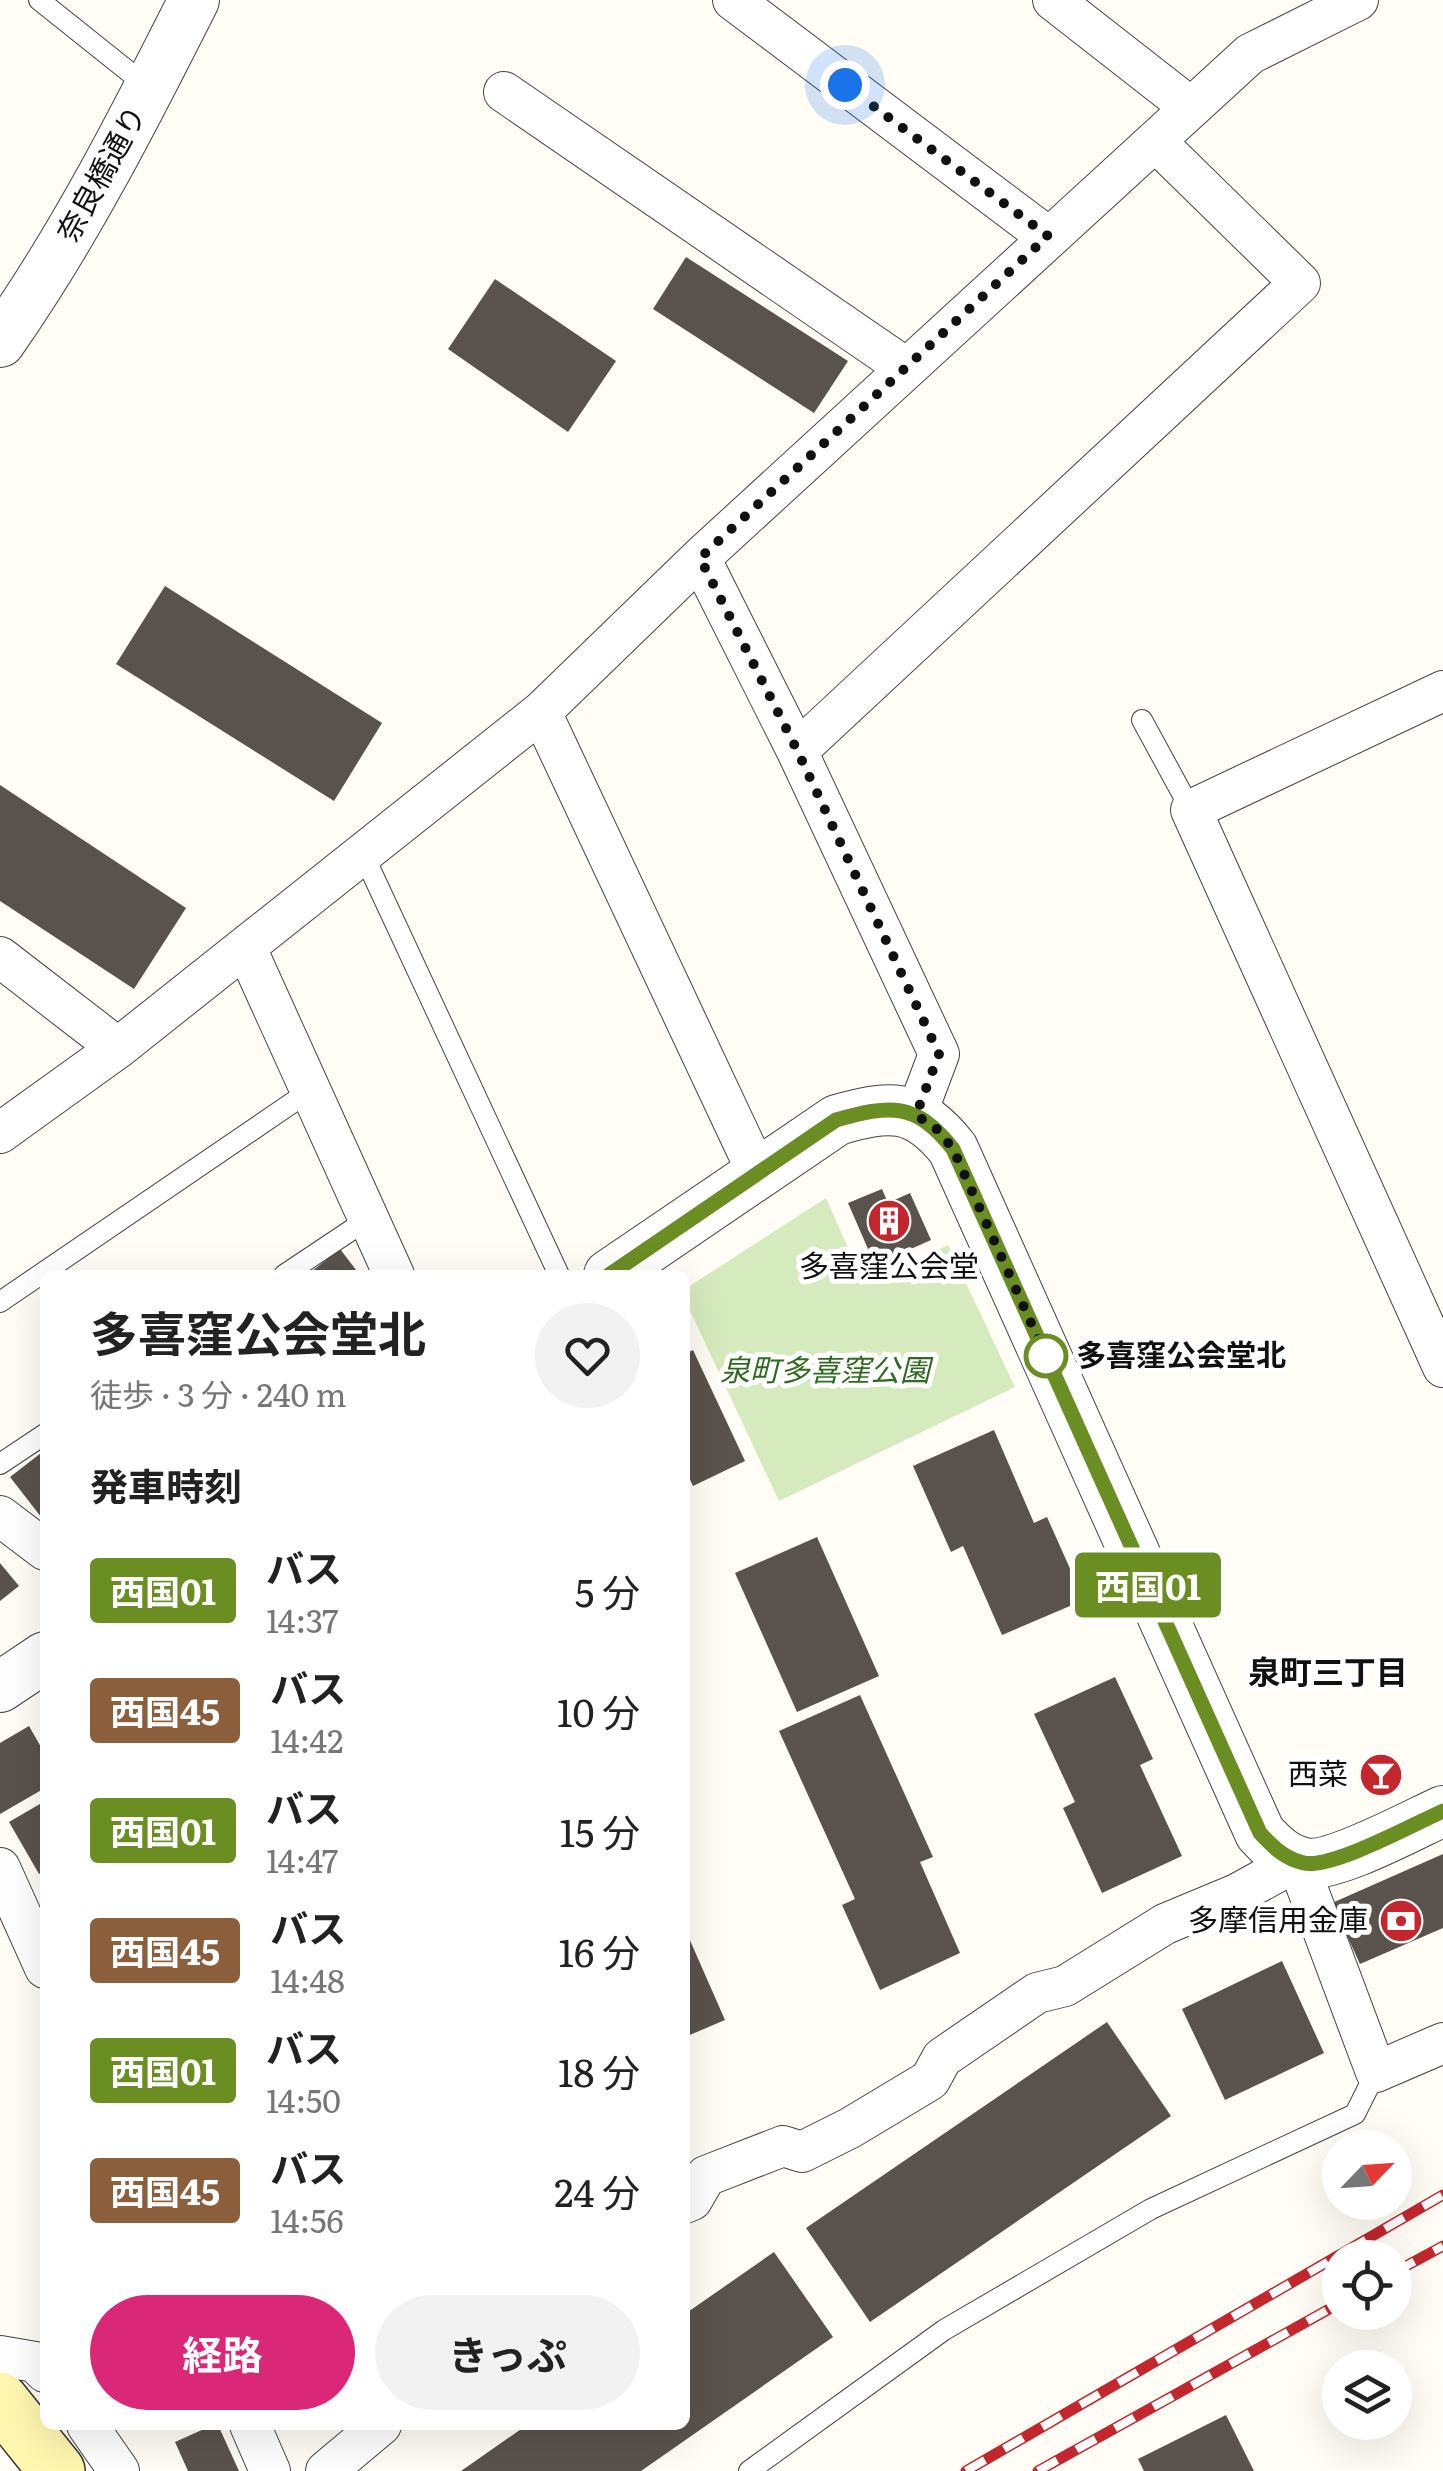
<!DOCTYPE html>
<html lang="ja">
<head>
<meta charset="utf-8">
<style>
  :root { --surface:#fff; --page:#f2f2f2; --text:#222; --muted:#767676; --accent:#db2777 }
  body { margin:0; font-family:Literata,"Noto Sans JP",serif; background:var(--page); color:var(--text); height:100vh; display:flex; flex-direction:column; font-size:38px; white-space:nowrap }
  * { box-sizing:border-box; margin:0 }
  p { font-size:32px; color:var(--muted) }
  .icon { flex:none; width:55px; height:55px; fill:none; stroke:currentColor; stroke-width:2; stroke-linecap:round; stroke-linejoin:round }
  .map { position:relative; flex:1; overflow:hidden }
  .drawer { position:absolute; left:40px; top:1270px; width:650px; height:1160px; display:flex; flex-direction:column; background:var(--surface); border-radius:15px; box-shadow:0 10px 40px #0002 }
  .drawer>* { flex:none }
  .badge { padding:0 20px; border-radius:8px; font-size:35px; line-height:65px }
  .needle { width:65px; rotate:65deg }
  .fabs { position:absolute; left:1322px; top:2130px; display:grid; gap:20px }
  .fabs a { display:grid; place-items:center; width:90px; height:90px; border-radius:50%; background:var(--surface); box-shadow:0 10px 40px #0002; font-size:50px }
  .you { position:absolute; width:50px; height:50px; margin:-25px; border:8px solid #fff; border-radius:50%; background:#1a73e8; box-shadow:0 0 0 15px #1a73e833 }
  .map>.badge { position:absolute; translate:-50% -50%; box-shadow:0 0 0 5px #fff }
  h2 { padding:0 50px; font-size:38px; line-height:90px }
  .round { display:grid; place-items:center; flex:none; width:105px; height:105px; border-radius:52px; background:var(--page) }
  .head { display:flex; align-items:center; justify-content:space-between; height:170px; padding:0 50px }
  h1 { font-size:48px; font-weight:700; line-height:75px }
  .primary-button { display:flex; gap:20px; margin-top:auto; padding:20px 50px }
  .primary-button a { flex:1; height:115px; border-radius:60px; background:var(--accent); color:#fff; font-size:40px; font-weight:700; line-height:115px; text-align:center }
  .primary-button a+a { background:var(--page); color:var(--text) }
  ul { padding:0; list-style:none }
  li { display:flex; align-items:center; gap:30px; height:120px; padding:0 50px }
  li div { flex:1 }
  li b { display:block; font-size:38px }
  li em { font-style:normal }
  li .badge { min-width:110px; font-weight:700; text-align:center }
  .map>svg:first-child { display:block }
</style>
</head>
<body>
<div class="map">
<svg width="1443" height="2471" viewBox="0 0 1443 2471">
  <rect width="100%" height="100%" fill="#fffdf5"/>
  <path fill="#d5ebbd" d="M826,1198L864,1284L948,1245L1015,1387L779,1501L685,1300V1289Z"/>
  <path fill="#5a524d" d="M686,257L848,361L814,413L653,309Z
    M495,279L616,361L568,432L448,349Z
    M165,586L382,723L334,801L116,664Z
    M0,785L186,908L134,989L0,901Z
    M882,1189L888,1203L910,1193L931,1240L875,1265L848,1203Z
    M340,1249L360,1275H307Z
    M693,1350L745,1461L693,1486L685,1469V1354Z
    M994,1430L1034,1523L1047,1517L1084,1600L1002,1635L963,1546L951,1552L913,1466Z
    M45,1450V1522L10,1477Z
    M817,1537L879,1676L797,1712L735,1573Z
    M0,1563L19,1586L0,1601Z
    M1115,1677L1153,1759L1140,1765L1182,1856L1102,1893L1063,1808L1075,1802L1034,1714Z
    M860,1695L933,1857L920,1862L960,1953L880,1990L842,1905L855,1899L779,1731Z
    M29,1726L45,1754V1788L0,1814V1743Z
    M45,1801V1870L39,1874L9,1822Z
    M1443,1854V1928L1360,1964L1332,1903Z
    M685,1929L725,2020L685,2037Z
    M1282,1961L1324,2053L1225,2100L1182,2009Z
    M1107,2022L1171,2116L870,2322L806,2228Z
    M774,2252L833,2337L641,2471H461L527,2425H685V2314Z
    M1226,2415L1254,2471H1144L1138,2459Z
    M213,2425H218L239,2471H188L175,2442Z"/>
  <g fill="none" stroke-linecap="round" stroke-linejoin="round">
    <g stroke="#444" stroke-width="22">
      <path id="service" d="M39,0L148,87
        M1142,720L1191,810
        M364,856L559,1275
        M284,1275L368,1219
        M0,1302L311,1090
        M0,1464L45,1434
        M749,2471L944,2330L1151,2209L1355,2114L1376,2072"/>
    </g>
    <g stroke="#444" stroke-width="42">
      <path id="minor" d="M733,0L1048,237
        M1053,0L1190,107
        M504,92L906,368
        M700,558L797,751L939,1054L916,1115
        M1443,691L1191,810L1443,1367
        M541,712L758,1174
        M797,751L1300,283L1155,141
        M246,948L394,1275
        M0,957L118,1048
        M0,1133L118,1048L541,712L700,558L1250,54L1358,0
        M0,1516L45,1550
        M0,1868L45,1968
        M685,2203L692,2200L706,2176L783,2146L802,2152L850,2128L930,2080L942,2058L1037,1993L1065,1986L1165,1924L1237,1894L1297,1861L1376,2072L1443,2043
        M0,2356L35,2362L45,2372
        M87,2425L119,2471
        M250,2425L270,2471
        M326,2471L381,2425"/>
    </g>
    <g stroke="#444" stroke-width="52">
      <path id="tertiary" d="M0,342C75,235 135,117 194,0
        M609,1275L837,1120C889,1105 916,1102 953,1149L1260,1833C1273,1847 1285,1859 1304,1863C1332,1869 1414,1824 1443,1811
        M0,1687L45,1657"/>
    </g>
    <g stroke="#333" stroke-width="58">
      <path id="secondary" d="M0,2400L57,2471"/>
    </g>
    <use href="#service" stroke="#fff" stroke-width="20"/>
    <use href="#minor" stroke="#fff" stroke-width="40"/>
    <use href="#tertiary" stroke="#fff" stroke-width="50"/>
    <use href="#secondary" stroke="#fff6b0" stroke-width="55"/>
    <g stroke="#c4262e" stroke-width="11">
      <path id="rail" d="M1395,2272L1443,2246
        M966,2471L1443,2195
        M1038,2471L1340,2303"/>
    </g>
    <use href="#rail" stroke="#fff" stroke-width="8" stroke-dasharray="22" stroke-linecap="butt"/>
  </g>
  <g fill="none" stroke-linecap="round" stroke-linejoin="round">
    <g stroke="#fff" stroke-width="22">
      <path id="line" d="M609,1275L836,1120C890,1105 915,1101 953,1149L1260,1833C1273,1847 1285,1859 1304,1863C1332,1869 1414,1824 1443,1811"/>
    </g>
    <use href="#line" stroke="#6b8e23" stroke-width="15"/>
    <path stroke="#111" stroke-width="10" stroke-dasharray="0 18" d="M845,85L1048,236L700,558L797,750L939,1054L916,1115L938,1130L953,1149L1049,1363L1046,1356"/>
  </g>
  <defs>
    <g id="building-disc" transform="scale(2.25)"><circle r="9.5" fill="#c4262e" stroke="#fff"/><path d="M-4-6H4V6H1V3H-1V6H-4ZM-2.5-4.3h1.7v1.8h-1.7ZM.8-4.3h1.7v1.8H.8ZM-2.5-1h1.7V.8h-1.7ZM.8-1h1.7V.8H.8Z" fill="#fff"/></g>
    <g id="bar-disc" transform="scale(2.25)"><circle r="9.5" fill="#c4262e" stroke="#fff"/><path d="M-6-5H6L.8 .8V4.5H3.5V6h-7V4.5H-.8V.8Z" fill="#fff"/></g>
    <g id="bank-disc" transform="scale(2.25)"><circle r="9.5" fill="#c4262e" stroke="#fff"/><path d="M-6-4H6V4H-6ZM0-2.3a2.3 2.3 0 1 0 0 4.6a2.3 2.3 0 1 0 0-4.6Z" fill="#fff"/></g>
  </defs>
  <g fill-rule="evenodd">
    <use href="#building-disc" x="889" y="1221"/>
    <use href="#bar-disc" x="1381" y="1775"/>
    <use href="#bank-disc" x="1401" y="1921"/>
  </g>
  <circle fill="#fff" stroke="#6b8e23" stroke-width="5" cx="1046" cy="1356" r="20"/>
  <g text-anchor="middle" stroke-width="10" stroke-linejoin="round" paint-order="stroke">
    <g font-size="30" fill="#111" stroke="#fff">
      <text transform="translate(102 174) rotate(-61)" y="10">奈良橋通り</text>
    </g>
    <g font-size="30" fill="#111" stroke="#fff" text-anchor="end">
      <text x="889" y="1277" text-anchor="middle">多喜窪公会堂</text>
      <text x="1348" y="1785">西菜</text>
      <text x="1368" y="1931">多摩信用金庫</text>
    </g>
    <g font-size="30" font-weight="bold" fill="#111" stroke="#fff" text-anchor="start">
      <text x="1076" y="1366">多喜窪公会堂北</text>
    </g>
    <g font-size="30" font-style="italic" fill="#2f6b1f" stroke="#fff">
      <text x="825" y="1381">泉町多喜窪公園</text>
    </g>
    <g font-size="32" font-weight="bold" fill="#111" stroke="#fff">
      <text x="1328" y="1684">泉町三丁目</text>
    </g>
  </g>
</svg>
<div class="fabs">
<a><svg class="needle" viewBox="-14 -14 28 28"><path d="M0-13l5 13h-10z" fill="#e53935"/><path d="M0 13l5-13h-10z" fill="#767676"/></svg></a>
<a><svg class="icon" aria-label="locate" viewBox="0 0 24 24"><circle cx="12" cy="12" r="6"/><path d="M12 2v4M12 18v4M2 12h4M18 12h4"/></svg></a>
<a><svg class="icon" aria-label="layers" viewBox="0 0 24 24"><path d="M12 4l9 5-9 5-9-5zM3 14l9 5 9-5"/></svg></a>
</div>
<div class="you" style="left:845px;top:85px"></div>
<b class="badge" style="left:1148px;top:1585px;background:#6b8e23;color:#fff">西国01</b>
<section class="drawer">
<div class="head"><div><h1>多喜窪公会堂北</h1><p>徒歩 · 3 分 · 240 m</p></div><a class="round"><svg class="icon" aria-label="heart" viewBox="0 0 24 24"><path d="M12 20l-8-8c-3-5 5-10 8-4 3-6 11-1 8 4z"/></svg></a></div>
<h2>発車時刻</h2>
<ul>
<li><span class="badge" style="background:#6b8e23;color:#fff">西国01</span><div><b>バス</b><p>14:37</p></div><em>5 分</em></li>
<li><span class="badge" style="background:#8b5e3c;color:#fff">西国45</span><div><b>バス</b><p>14:42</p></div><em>10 分</em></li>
<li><span class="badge" style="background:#6b8e23;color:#fff">西国01</span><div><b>バス</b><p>14:47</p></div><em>15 分</em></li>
<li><span class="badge" style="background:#8b5e3c;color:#fff">西国45</span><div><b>バス</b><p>14:48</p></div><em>16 分</em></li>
<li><span class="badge" style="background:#6b8e23;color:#fff">西国01</span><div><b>バス</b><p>14:50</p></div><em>18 分</em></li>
<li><span class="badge" style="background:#8b5e3c;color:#fff">西国45</span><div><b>バス</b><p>14:56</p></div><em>24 分</em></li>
</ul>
<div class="primary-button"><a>経路</a><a>きっぷ</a></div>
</section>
</div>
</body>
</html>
